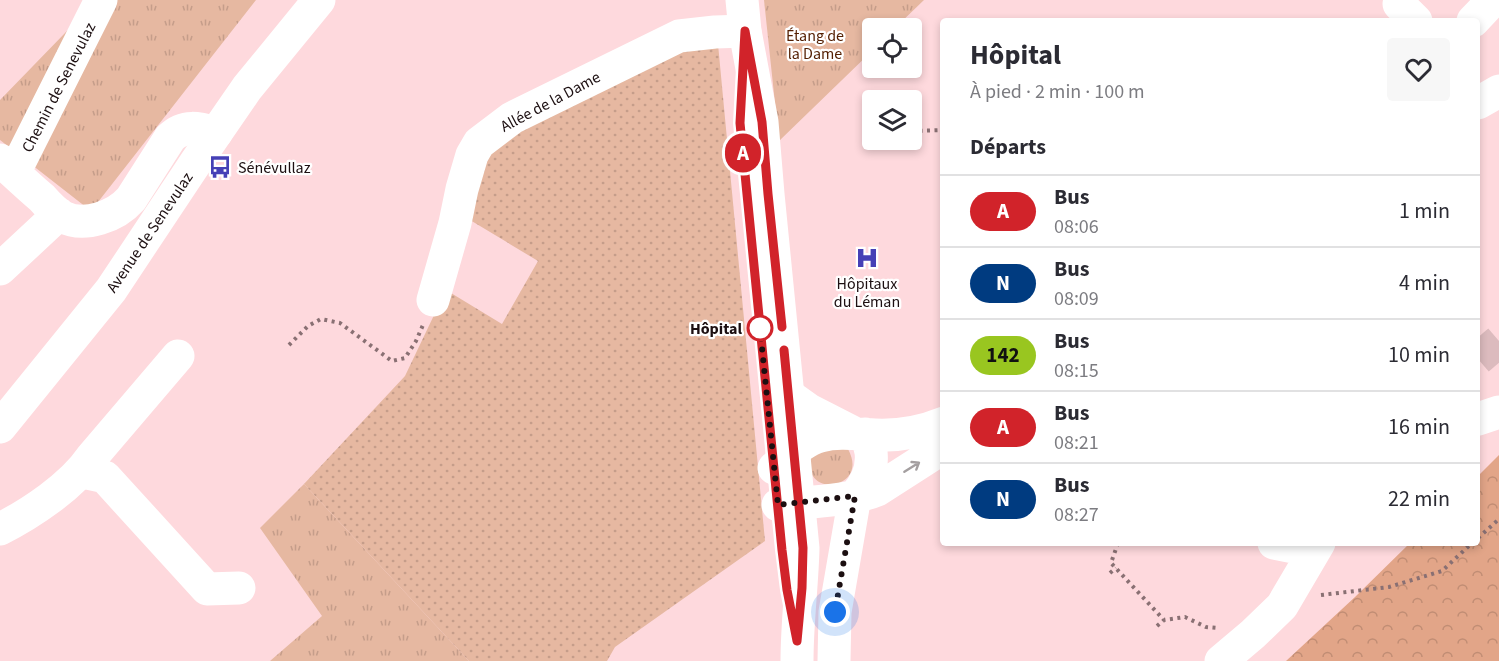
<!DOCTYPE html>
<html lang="fr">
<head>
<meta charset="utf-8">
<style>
  :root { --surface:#fff; --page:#f7f7f7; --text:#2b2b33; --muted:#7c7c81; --line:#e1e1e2 }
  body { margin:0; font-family:"Source Sans 3",sans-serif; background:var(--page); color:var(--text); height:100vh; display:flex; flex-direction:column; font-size:22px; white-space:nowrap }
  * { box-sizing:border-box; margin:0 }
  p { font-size:20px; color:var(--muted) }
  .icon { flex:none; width:33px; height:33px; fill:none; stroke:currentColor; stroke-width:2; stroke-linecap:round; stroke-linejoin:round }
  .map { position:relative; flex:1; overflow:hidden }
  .drawer { position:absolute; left:940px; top:18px; width:540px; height:528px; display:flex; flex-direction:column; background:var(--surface); border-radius:6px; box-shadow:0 3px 9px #0003 }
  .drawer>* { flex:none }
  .badge { padding:0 12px; border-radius:20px; font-size:21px; line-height:39px }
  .controls { position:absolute; left:862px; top:18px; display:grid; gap:12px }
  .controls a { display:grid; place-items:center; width:60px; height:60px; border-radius:6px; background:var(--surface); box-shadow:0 3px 9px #0003; font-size:30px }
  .you { position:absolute; width:30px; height:30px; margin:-15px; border:4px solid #fff; border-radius:50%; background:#1a73e8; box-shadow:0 0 0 9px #1a73e833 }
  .map>.badge { position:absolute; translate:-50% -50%; box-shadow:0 0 0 3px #fff }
  h2 { padding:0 30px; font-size:22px; line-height:54px }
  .round { display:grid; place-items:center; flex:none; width:63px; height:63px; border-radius:6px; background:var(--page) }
  .summary { display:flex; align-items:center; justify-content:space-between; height:102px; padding:0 30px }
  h1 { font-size:28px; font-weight:700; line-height:45px }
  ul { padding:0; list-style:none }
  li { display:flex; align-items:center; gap:18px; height:72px; padding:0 30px; border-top:2px solid var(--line) }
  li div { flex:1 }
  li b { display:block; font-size:22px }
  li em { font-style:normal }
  li .badge { min-width:66px; font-weight:700; text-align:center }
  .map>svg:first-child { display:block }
</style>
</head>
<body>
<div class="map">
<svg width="1499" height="661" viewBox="0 0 1499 661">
  <defs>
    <pattern id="grass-tufts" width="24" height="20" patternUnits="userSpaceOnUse" patternTransform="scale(1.5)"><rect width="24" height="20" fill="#e6b8a1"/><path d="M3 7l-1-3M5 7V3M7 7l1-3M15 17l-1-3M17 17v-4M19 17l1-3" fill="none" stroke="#c59d8a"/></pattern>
    <pattern id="forest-crowns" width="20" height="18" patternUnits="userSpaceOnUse" patternTransform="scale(1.5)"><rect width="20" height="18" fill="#e2a588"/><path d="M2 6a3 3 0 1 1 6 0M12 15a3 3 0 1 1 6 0" fill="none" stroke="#c18d74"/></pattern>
    <pattern id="garden-dots" width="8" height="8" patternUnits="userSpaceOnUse" patternTransform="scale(1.5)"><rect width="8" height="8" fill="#e6b8a1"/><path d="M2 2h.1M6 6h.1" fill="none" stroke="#c59d8a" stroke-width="1.8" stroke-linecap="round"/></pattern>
  </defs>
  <rect width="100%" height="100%" fill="#fed9dd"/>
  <path fill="url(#grass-tufts)" d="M97,0H256L91,211L0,140V100Z
    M764,0H924L895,28H873V50L779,141Z
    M816,447L848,449C869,487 810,498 810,465C811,457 811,454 816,447Z
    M304,484L469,661H270L322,616L260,528Z"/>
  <path fill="url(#forest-crowns)" d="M1499,455V661H1286L1355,597L1410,543H1478V476Z"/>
  <path fill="url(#garden-dots)" d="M718,44L765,541L615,647L607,661H469L304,484L405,376L446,290L502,324L538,261L465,217L478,165L501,137L688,46Z"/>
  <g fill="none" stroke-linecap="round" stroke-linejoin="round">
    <path stroke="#dcbbbe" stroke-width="33" stroke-dasharray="33 16" stroke-linecap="butt" d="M1478,359L1499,341"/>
    <path stroke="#897073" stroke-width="4" stroke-dasharray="3 4.5" stroke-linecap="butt" d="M912,131L944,130
      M289,345L308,326L321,319L340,323L392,361L405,358L416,341L423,325
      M1478,538L1499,519
      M1118,543L1111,563L1164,620L1185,617L1206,627L1217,628
      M1110,573L1116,568
      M1321,595L1389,587L1442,571L1472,543
      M1157,626L1164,620"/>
    <path stroke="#fff" stroke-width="33" d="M1399,4L1416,21
      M1473,21L1493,0
      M1478,103L1499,91
      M0,160C14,173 28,186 42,198C48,205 55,212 63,217C85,228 116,216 131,199L170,138C184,124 199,128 216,133
      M14,173L101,0
      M0,269L59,214
      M433,300L455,223L462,189L472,155L479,143L512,118L679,36L715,32L745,31
      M788,395L809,410L852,432
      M1478,419L1499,412
      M774,468C788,457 802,441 820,436C838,431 857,434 875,435C899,436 922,432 944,423
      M82,472L105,477L207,589L239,588
      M778,505C807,502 851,501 877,490L944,447
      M0,529C30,514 72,486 91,458L178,356
      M1274,543L1314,551
      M834,661L835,612L855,496C866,484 873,469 871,452C870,446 867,439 865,434
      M1221,661L1253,634L1282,606L1319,543"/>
    <path stroke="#fff" stroke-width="33" d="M742,0L745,31L762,122L768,194L803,548C802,586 797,623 797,661
      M0,427L111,290L196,162L247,88L319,0"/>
  </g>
  <defs><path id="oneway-shaft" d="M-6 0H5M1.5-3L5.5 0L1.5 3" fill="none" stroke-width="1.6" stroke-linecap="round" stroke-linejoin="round" transform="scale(1.5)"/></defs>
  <use stroke="#a49fa0" href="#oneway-shaft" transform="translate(912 467) rotate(-32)"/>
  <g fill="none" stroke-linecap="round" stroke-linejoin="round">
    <g stroke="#fff" stroke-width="14">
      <path id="line" d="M782,327L768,194L762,122L745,31L740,123L782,550L787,590L797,641L802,588L803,548L784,350"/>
    </g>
    <use href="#line" stroke="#d1232a" stroke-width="9"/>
    <path stroke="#1c0f11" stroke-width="6" stroke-dasharray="0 10.8" d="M760,328L778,505L855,496L835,612"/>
  </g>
  <defs>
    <g id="bus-bare" transform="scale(1.8)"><path d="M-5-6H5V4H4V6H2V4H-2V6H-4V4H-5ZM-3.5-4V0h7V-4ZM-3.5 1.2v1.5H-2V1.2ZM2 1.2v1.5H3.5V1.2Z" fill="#4640b6" stroke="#fff" stroke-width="2.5" paint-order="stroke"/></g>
    <g id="hospital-bare" transform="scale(1.8)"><path d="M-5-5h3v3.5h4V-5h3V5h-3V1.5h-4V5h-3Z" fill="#4640b6" stroke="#fff" stroke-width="2.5" paint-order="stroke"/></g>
  </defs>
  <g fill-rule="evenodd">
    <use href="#bus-bare" x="220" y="167"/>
    <use href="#hospital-bare" x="867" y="258"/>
  </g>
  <circle fill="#fff" stroke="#d1232a" stroke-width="3" cx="760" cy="328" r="12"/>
  <g text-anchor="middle" stroke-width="4.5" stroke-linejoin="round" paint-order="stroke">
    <g font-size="16" fill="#531e00" stroke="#fff">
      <text x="815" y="41">Étang de<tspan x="815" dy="18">la Dame</tspan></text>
    </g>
    <g font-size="16" fill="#1c0f11" stroke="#fff">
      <text transform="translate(58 87) rotate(-63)" y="6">Chemin de Senevulaz</text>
      <text transform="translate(550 101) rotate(-28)" y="6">Allée de la Dame</text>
      <text transform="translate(149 232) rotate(-56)" y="6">Avenue de Senevulaz</text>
    </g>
    <g font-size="16" fill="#1c0f11" stroke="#fff" text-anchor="start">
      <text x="238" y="173">Sénévullaz</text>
      <text x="867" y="289" text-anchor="middle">Hôpitaux<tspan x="867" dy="18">du Léman</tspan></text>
    </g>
    <g font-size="16" font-weight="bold" fill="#1c0f11" stroke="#fff" text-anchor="end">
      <text x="742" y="334">Hôpital</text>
    </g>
  </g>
</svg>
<div class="controls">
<a><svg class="icon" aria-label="locate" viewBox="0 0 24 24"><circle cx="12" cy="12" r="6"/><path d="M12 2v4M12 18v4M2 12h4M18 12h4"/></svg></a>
<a><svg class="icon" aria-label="layers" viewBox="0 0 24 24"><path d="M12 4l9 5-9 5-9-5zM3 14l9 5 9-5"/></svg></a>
</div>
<div class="you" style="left:835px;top:612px"></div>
<b class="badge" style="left:743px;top:153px;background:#d1232a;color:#fff">A</b>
<section class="drawer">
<div class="summary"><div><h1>Hôpital</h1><p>À pied · 2 min · 100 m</p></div><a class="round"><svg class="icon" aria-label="heart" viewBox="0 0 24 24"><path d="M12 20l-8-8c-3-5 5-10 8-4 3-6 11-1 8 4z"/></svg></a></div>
<h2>Départs</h2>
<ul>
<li><span class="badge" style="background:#d1232a;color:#fff">A</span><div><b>Bus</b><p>08:06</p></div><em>1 min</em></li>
<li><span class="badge" style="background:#003b80;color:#fff">N</span><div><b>Bus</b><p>08:09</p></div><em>4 min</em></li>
<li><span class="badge" style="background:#99c620;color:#111">142</span><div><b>Bus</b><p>08:15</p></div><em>10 min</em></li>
<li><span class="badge" style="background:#d1232a;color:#fff">A</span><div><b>Bus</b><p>08:21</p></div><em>16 min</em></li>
<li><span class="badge" style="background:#003b80;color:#fff">N</span><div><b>Bus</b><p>08:27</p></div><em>22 min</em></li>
</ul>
</section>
</div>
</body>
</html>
